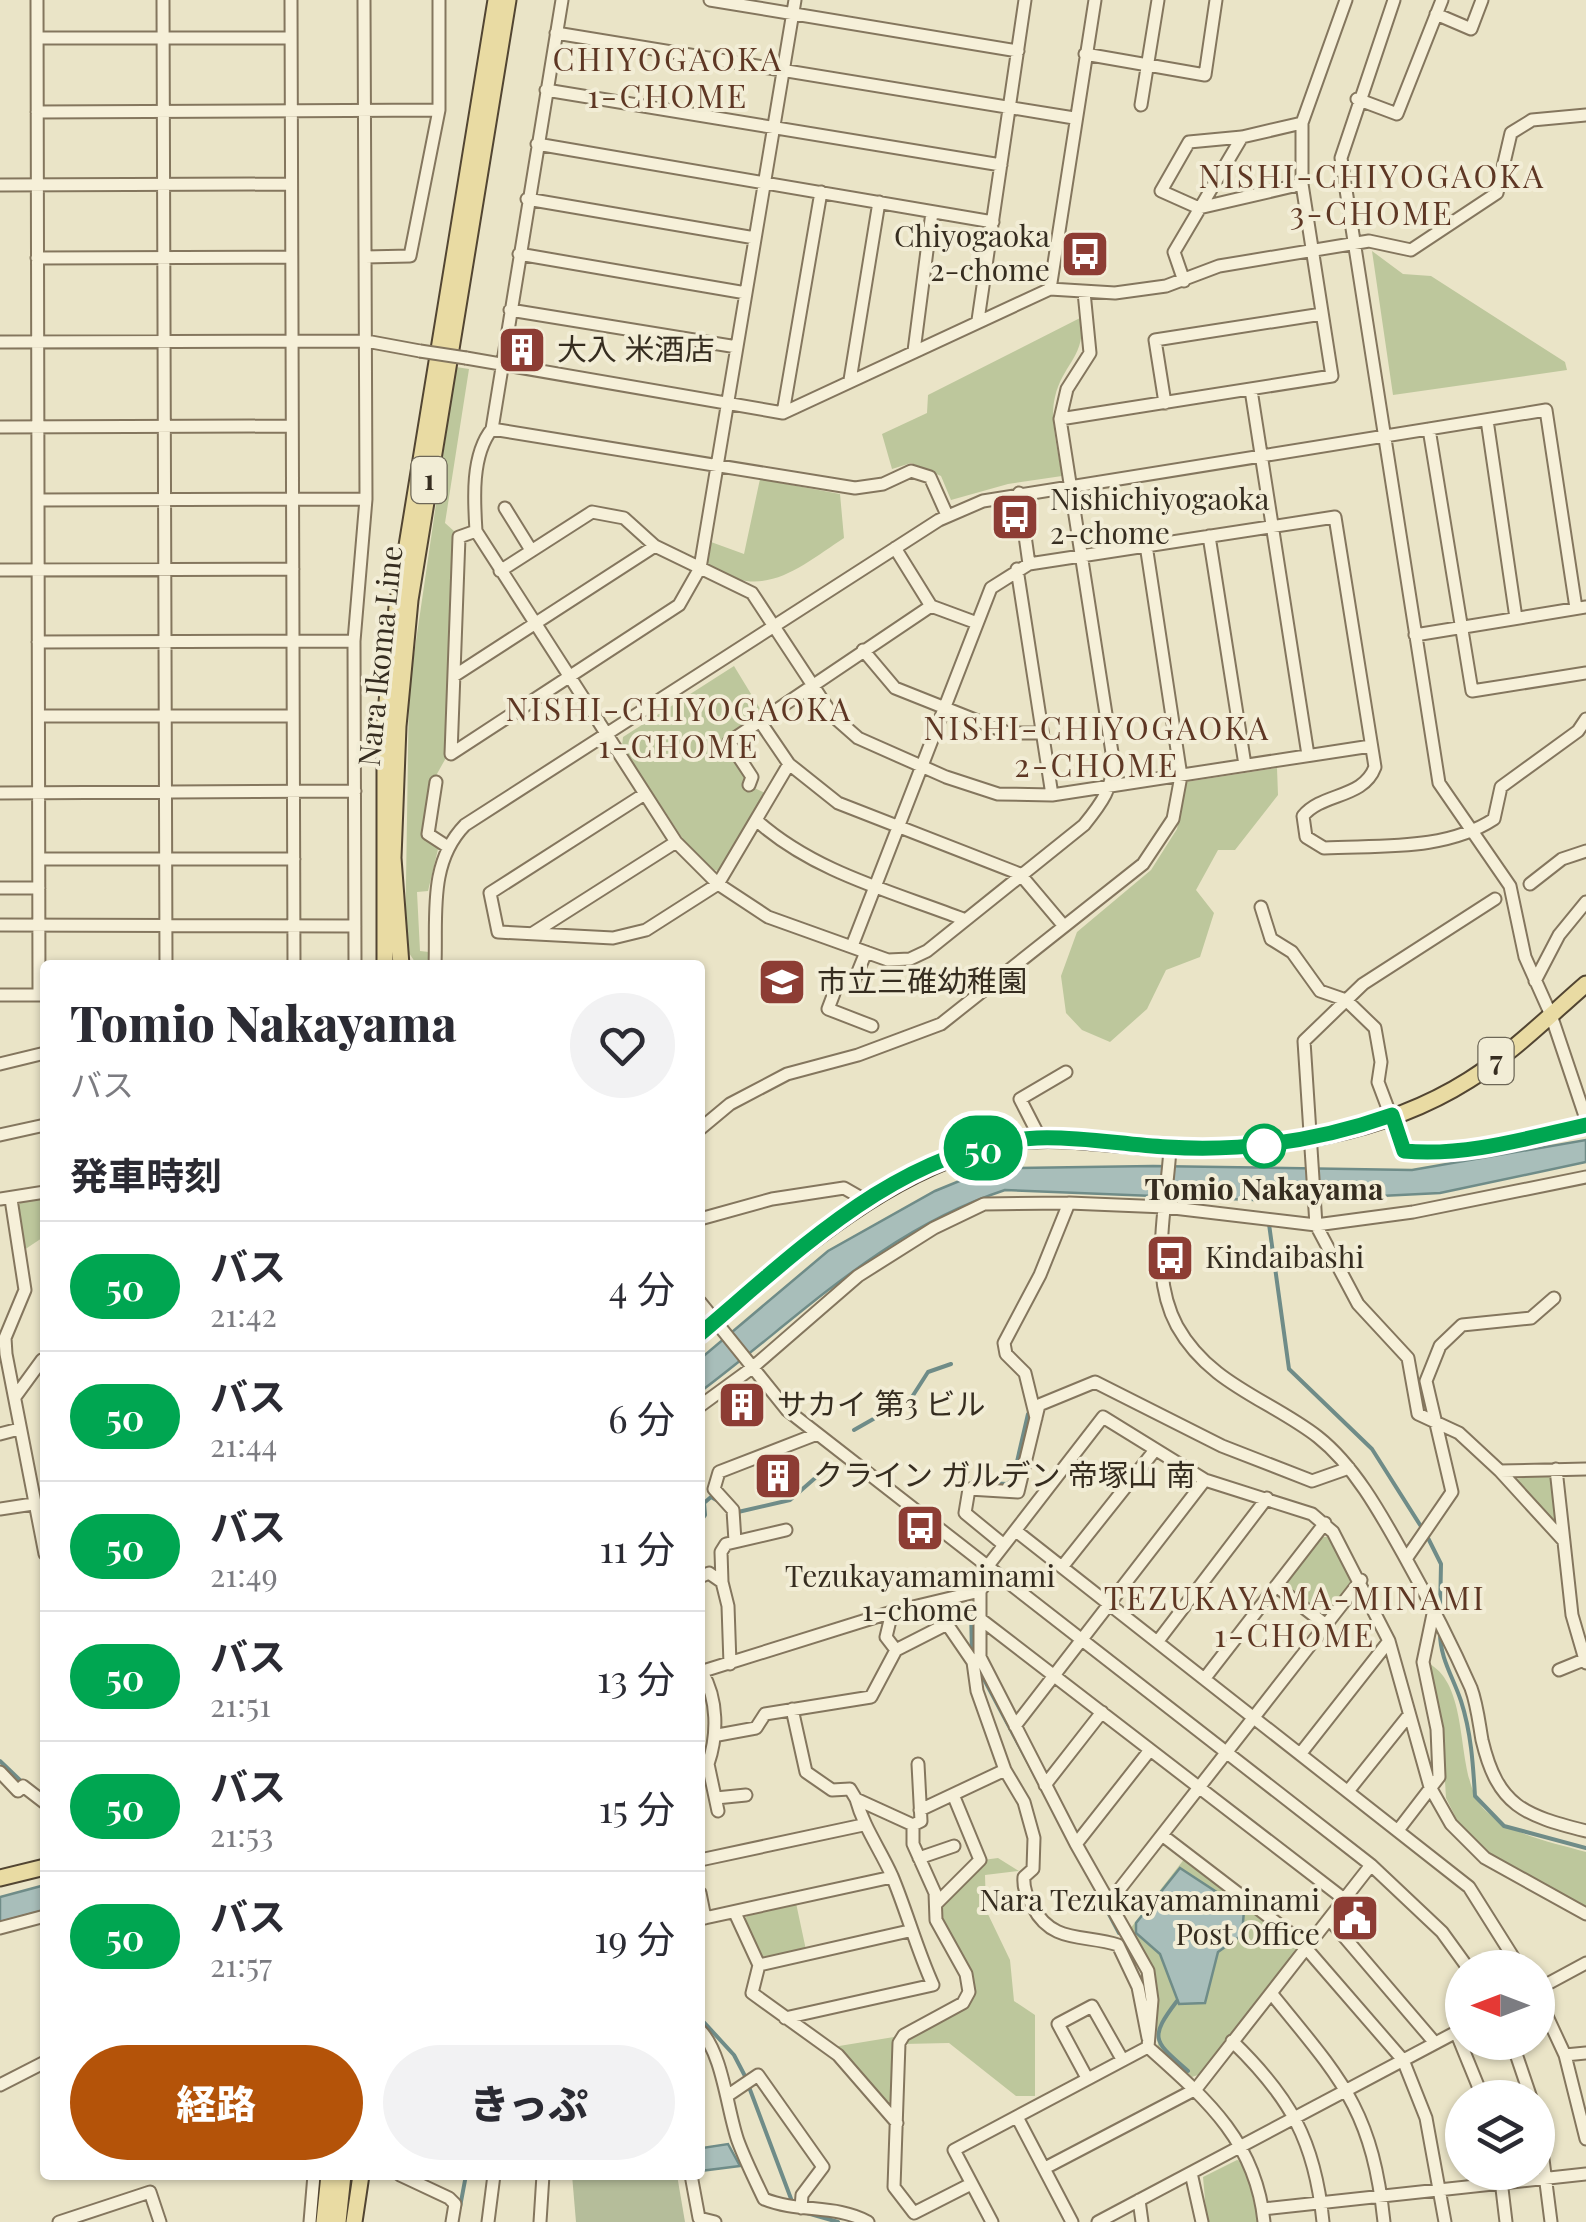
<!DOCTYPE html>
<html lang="ja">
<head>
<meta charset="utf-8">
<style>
  :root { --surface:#fff; --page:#f2f2f3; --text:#2b2b33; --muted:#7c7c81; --line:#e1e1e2; --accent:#b45309 }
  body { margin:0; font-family:"Playfair Display","Noto Sans JP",serif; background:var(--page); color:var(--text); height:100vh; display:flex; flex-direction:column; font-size:38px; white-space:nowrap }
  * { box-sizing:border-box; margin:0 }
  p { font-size:32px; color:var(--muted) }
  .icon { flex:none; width:55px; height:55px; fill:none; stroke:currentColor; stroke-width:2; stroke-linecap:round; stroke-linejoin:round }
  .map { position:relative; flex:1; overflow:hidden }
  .details { position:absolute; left:40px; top:960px; width:665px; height:1220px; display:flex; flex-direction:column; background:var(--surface); border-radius:10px; box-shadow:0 2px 8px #0004 }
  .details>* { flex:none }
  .badge { padding:0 20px; border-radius:32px; font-size:35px; line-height:65px }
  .needle { width:65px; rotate:270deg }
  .tools { position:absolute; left:1445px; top:1950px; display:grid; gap:20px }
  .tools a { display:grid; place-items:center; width:110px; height:110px; border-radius:50%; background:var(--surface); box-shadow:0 2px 8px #0004; font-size:50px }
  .map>.badge { position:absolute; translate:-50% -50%; box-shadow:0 0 0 5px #fff }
  h2 { padding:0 30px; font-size:38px; line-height:90px }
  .round { display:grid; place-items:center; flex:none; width:105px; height:105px; border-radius:52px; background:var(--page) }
  .summary { display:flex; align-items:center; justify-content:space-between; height:170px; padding:0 30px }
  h1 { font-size:48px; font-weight:800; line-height:75px }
  .cta { display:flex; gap:20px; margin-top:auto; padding:20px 30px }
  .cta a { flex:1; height:115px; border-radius:60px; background:var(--accent); color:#fff; font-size:40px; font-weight:800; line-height:115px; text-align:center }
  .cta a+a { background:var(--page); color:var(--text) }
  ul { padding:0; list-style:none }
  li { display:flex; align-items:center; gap:30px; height:130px; padding:0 30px; border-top:2px solid var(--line) }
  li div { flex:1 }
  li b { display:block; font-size:38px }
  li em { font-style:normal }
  li .badge { min-width:110px; font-weight:700; text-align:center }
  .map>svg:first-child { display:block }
</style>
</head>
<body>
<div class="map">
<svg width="1586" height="2222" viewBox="0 0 1586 2222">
  <rect width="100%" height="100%" fill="#eae4c7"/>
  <path fill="#bdc79c" d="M1372,251L1403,274L1431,276L1565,362L1567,370L1393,395Z
    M1082,317C1085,359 1063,363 1055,397C1049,420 1059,454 1062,476L1008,484L951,500L941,476L911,463L892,469L882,434L927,413L928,395Z
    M456,367L469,369L445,523L455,532L447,756L433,781L425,836L439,845L428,891L417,892L420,951L429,952L427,965H417L405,947L409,689Z
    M760,479L840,494L844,538C807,562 769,597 724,574C715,570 711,569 706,560L711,542L744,554Z
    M734,666L762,712L723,741L748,778L746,784L765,793L721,871L713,870L683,839L622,746L623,737Z
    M1277,768L1278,795L1235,850H1218L1196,890L1214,913L1200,957L1166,970L1147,1009L1110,1042L1082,1030L1066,1013L1061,976L1077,932L1151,870L1177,829L1186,782Z
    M45,1197V1236L21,1252L16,1209L21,1202Z
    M1552,1475L1557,1519L1555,1522L1513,1479Z
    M1320,1537H1330L1352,1582L1323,1619L1282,1587Z
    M1428,1663C1474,1687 1452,1780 1486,1811C1513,1836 1552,1842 1586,1852V1907L1493,1857L1458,1822L1446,1798L1442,1730Z
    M998,1858L1019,1871L985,1875L986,1910L1010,1960L1014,2001L1035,2015V2096H1016L949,2043L903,2044L970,1997L939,1907L983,1860Z
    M1185,1858L1296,1944V1952L1201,2074L1192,2077L1158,2047L1153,1971L1130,1929Z
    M796,1903L806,1950L768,1958L760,1955L744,1921L748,1914Z
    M900,2036L893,2100L886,2103L833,2047Z
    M1237,2160L1245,2162L1258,2222H1207L1203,2177Z"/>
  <path fill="#b5bd9a" d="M572,2175H677L685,2222H576Z"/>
  <path fill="#a8beba" stroke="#6f8c88" stroke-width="2.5" d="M1586,1140V1162L1440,1193L1281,1201L1005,1190C883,1230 800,1317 700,1392V1359L828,1251L935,1191L974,1175L1018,1168L1153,1166L1412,1170Z
    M1180,1868L1244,1910L1242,1935L1218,1952L1205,2003L1179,2004L1160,1954L1136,1933V1923Z
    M45,1885V1910L0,1922V1897Z
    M728,2144L740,2166L700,2171L702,2148Z"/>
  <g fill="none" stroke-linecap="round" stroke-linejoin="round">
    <path stroke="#6f8c88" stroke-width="4" d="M1269,1224L1289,1369L1372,1449L1422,1528
      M854,1430L912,1397L928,1372L951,1364
      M973,1482L1007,1484L1013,1479L1028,1414
      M738,1512L790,1500L822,1472
      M700,1522L705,1515L704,1503L711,1497L720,1502
      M1427,1536L1441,1564L1440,1613
      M971,1609L972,1655
      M1440,1633C1440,1658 1453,1677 1461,1701C1471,1732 1473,1763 1475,1796L1504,1826L1586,1848
      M978,1668L1119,1933
      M0,1761L22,1782
      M1177,2001C1148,2039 1154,2041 1188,2071
      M700,2018L734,2055L746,2078
      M749,2087L793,2204
      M460,2207L466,2175
      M800,2211L838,2222"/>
    <g stroke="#84765e" stroke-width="15">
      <path id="minor" d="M37,0L39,995
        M163,0L166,965
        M291,0L294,965
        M562,0L492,429C471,455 474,500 476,531L676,842L718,884L768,917L888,960L910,959L927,951L1084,825C1101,804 1114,787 1113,759L1060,419L1067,389L1090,353L1084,292
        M710,0L1018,51
        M1394,0L1341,158L1439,783L1510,886L1525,957L1551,1015L1586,1119
        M1436,14L1471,29L1482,0
        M556,33L1074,118
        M37,38H291
        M1085,54L1205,75L1216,0
        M546,90L1001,165
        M1357,99L1397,114L1442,0
        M1141,105L1158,0
        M37,112L439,110
        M537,144L993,222
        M1302,184L1199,208L1161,191L1189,142L1242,137L1302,123
        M0,185L291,184
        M527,199L755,238
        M519,254L746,293
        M365,257L410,256L439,110V0
        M37,258L291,257
        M1184,281L1174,252L1242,137
        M1050,289L1095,0
        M510,310L737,347
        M978,320L1025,0
        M0,342L366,341L420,351
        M914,351L932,212
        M466,358L783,413L1050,289L1115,293L1166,286L1219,266L1369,241L1411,250L1497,193L1511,133L1532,120L1586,115
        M850,380L879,202
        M1251,390L1308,755
        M1165,403L1155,340L1322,314
        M783,413L821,192
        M1060,419L1332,376L1302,184V123L1346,0
        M1487,420L1516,618
        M0,427L292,426
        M492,429L855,488L883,484L911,471L930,477L947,515
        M1429,429L1472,691L1586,673
        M1019,493L1029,564
        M38,500L366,499
        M505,508L531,550
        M476,531L459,537L451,754L679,605L700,568L795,0
        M1209,536L1245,765
        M895,548L931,606L977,623
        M1017,569L1052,795
        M0,570L293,569
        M500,571L592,512L624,518L655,546L752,593L833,716L858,738L946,777L998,794L1052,795L1371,746
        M1415,635L1586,607
        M38,642L354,641
        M863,650L895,688L1008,733H1042
        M454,676L655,546
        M39,716H293
        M759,720L789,764L838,803L1020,874L1063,925
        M436,782L428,834L448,847
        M749,785L752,777L729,742L931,606
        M0,793L355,791
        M643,795L490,893L498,932L613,938L646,930L718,884L789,764
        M756,820C814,872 890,891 963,919
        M39,859H294
        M1530,884L1562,859L1586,851
        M0,888H39
        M1495,899L1363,984L1304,1041L1316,1225L1358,1304L1408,1358L1418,1414L1459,1433L1500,1471
        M1261,907L1271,939L1292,952L1320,991L1346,1000L1375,1028L1381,1062L1378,1082L1404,1151L1468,1148L1586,1125
        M0,925L355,926
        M533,933L676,842
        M852,946L991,588L1029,564L1335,517L1375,767C1363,799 1323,792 1303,816L1306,837L1324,848C1381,845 1445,851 1494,819L1501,787L1578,731L1586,719
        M866,952L853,984L839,980L828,1009L872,1026
        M355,965L354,641L366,499L364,0
        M435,965C437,916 428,863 465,825L939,520L983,501L1546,410L1576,608
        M1535,981L1559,935L1586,902
        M0,995H45
        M0,1064L45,1053
        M700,1129L730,1104L787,1074L858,1055L941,1024L1143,864L1173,819L1181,776L1146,545
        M0,1135L45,1125
        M1040,1138L1020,1099L1066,1072
        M1170,1148C1167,1206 1148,1272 1177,1326C1210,1385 1269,1399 1318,1437C1356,1467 1383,1518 1406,1559C1429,1600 1452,1645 1471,1688C1477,1704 1479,1723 1482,1740C1498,1807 1524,1815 1586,1831
        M0,1199L45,1192
        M11,1199L25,1290L5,1338L6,1354L45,1554
        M700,1219L772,1199L844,1188L865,1200
        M700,1302L787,1410L1371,1865L1442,1932L1468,1968
        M15,1397L42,1360
        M700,1406L752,1368L858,1276L934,1228L984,1204L1069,1203
        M1036,1418L1025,1373L1006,1354L1004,1343L1040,1275L1069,1203L1165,1207L1316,1225L1413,1212L1586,1177
        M0,1434L19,1429
        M1556,1469L1572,1615L1586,1663
        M0,1509L33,1504
        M1016,1531L1469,1887L1520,1968
        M1563,1540L1500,1471L1586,1469
        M735,1541L733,1510L714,1489L719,1472L817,1434
        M1004,1545L965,1513L969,1489L1018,1492L1039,1405L1095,1382L1222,1446L1312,1481L1349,1468
        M1406,1559L1452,1492L1426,1381L1440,1346L1462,1325L1531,1318L1554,1298
        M987,1567L1103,1417L1205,1480L1312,1514L1333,1532L1389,1641L1430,1787L1451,1824L1485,1858L1586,1914
        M1062,1567L1155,1450
        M994,1572L980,1591V1657L1076,1844L1148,1971L1152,2000L1148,2047
        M700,1577L709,1573L722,1582L728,1606L730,1664
        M722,1582L721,1552L726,1544L786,1530
        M1276,1586L1326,1625
        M943,1600L947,1624L973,1662L977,1691L1005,1770L1024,1802L1034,1838L1033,1869L1024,1877C1023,1889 1027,1896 1033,1907C1052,1944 1085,1934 1118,1945L1138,1987L1148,2038
        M979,1618L1344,1899
        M1158,1641L1267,1498
        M896,1650L947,1624
        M1559,1670L1586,1659
        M700,1672L892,1612L980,1591
        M1205,1678L1325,1523
        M792,1709L806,1772L832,1790L850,1789L856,1799
        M1015,1726L1205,1480
        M718,1735L756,1728L765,1714L871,1697L896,1650L886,1637L892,1612
        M1301,1753L1389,1641
        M708,1764L718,1811
        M918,1764L921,1821L913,1825V1844L935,1893L936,1920L966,1974L969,1992L963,2003L904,2035L899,2043L894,2187L914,2213L971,2184
        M700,1766L708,1764C718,1735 718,1699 702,1672
        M0,1772L18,1791L23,1786L45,1803
        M1045,1785L1102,1712
        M1349,1790L1409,1715
        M716,1798L746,1795
        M920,1810L1005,1770
        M1399,1829L1439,1777L1437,1729L1423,1662L1433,1614
        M1162,1835L1299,1940L1403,2060L1426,2118L1445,2222
        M1076,1844L1150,1750
        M919,1858L954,1846
        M700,1860L863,1825
        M700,1893L705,1918
        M936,1904L980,1860L954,1797
        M1108,1904L1361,1580
        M735,1913L759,1965L752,1993L838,2055L897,2123
        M700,1919L892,1877
        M1329,1919L1435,2043
        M0,1928L45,1916
        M759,1965L909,1931
        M1538,1989L1586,1963
        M1271,1993C1340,2078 1372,2108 1384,2222
        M1538,1997L1565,2055L1586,2139
        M785,2018L933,1985C917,1950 907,1912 892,1876C880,1849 864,1828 856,1799L913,1825
        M700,2030C723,2054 727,2110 738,2141C745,2160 755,2180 764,2199C798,2213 836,2204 868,2222
        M1456,2032L1483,2098
        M1232,2041C1290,2097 1315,2141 1323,2222
        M1512,2042L1531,2098
        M1565,2055L1586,2053
        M1087,2078L1058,2024L1092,2006L1122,2059
        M0,2085L45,2062
        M730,2094L758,2075L823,2167L802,2195L801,2208
        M1017,2117L1072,2222
        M1538,2120L1551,2222
        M1045,2168L1196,2089L1371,1865
        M1500,2172L1506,2222
        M1191,2173L1202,2222
        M400,2175L449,2198L455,2204L452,2222
        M691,2175L699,2218L715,2222
        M1139,2200L1142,2222
        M1263,2209L1586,2174
        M59,2222L150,2192L160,2222
        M310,2222L314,2175
        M488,2222L494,2175
        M540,2222L543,2175
        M992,2222L954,2150L1148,2047C1205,2098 1256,2141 1264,2222
        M1098,2222L1462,2029"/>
    </g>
    <g stroke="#524532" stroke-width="19">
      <path id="major" d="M385,965V721L397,607L496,0
        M401,965L393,858L398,726L410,600L508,0
        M700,1334C787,1261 872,1181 982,1148C1044,1130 1107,1146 1170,1148C1271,1151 1382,1135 1469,1080C1512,1053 1548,1017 1586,984
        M0,1878L45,1867
        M324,2222L329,2175
        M338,2222L343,2175
        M354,2222L361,2175"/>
    </g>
    <use href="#minor" stroke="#f6f0d9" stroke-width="11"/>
    <use href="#major" stroke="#e9dba3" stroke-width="15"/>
    <g stroke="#84765e" stroke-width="15" stroke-linecap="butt">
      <path id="minor-bridge" d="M420,351L466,358"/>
    </g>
    <use href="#minor-bridge" stroke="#f6f0d9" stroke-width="11"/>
  </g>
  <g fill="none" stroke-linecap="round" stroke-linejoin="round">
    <g stroke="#fff" stroke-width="22">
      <path id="line" d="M700,1334C796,1253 903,1145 1037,1138C1080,1136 1124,1145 1167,1147C1244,1152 1318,1141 1392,1115L1404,1151C1464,1157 1528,1138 1586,1125"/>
    </g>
    <use href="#line" stroke="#00a651" stroke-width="15"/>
  </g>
  <defs>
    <g id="bus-square" transform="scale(2.5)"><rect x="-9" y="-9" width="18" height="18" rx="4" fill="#8d3d34" stroke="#f2edd6"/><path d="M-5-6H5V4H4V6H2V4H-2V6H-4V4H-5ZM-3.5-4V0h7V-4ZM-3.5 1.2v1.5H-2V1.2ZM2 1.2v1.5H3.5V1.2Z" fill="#fff"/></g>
    <g id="building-square" transform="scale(2.5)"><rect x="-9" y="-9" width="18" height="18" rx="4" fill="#8d3d34" stroke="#f2edd6"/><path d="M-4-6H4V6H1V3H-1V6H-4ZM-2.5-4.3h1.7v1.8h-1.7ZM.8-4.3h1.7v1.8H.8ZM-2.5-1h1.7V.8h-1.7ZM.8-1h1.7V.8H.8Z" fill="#fff"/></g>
    <g id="school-square" transform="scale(2.5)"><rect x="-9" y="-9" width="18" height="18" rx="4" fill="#8d3d34" stroke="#f2edd6"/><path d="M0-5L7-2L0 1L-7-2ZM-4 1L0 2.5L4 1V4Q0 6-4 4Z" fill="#fff"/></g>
    <g id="civic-square" transform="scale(2.5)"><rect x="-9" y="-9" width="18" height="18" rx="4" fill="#8d3d34" stroke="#f2edd6"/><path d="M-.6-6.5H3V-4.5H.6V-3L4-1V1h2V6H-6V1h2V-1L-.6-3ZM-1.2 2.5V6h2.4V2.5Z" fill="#fff"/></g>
  </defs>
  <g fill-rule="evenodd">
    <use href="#bus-square" x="1085" y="254"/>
    <use href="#building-square" x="522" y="350"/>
    <use href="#bus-square" x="1015" y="517"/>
    <use href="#school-square" x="782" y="982"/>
    <use href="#bus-square" x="1170" y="1258"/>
    <use href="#building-square" x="742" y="1405"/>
    <use href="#building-square" x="778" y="1476"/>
    <use href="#bus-square" x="920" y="1528"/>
    <use href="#civic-square" x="1355" y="1918"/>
  </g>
  <circle fill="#fff" stroke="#00a651" stroke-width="5" cx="1264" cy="1146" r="20"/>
  <g text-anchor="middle" stroke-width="8" stroke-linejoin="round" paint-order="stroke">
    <g fill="#f2edd6" stroke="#6e6757" stroke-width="2.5">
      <rect x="411.5" y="457" width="35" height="46" rx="8"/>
      <rect x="1478.5" y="1038" width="35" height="46" rx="8"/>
    </g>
    <g font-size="28" font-weight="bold" fill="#362d20">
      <text x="429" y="490">1</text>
      <text x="1496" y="1071">7</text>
    </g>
    <g font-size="30" fill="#362d20" stroke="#f2edd6" text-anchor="start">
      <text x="1050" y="247" text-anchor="end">Chiyogaoka<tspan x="1050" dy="34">2-chome</tspan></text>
      <text x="557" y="360">大入 米酒店</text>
      <text x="1050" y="510">Nishichiyogaoka<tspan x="1050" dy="34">2-chome</tspan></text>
      <text x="817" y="992">市立三碓幼稚園</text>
      <text x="1205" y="1268">Kindaibashi</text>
      <text x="777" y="1415">サカイ 第3 ビル</text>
      <text x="813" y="1486">クライン ガルデン 帝塚山 南</text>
      <text x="920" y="1587" text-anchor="middle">Tezukayamaminami<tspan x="920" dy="34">1-chome</tspan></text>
      <text x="1320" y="1911" text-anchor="end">Nara Tezukayamaminami<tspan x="1320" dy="34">Post Office</tspan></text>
    </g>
    <g font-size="30" fill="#362d20" stroke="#f2edd6">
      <text transform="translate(381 656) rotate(-84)" y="10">Nara Ikoma Line</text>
    </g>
    <g font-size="30" font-weight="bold" fill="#362d20" stroke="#f2edd6">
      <text x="1264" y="1200">Tomio Nakayama</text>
    </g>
    <g font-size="32" letter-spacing="2.5" fill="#5e3724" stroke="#f2edd6">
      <text x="668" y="71">CHIYOGAOKA<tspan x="668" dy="37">1-CHOME</tspan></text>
      <text x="1372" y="188">NISHI-CHIYOGAOKA<tspan x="1372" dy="37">3-CHOME</tspan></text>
      <text x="679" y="721">NISHI-CHIYOGAOKA<tspan x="679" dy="37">1-CHOME</tspan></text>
      <text x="1097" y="740">NISHI-CHIYOGAOKA<tspan x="1097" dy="37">2-CHOME</tspan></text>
      <text x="1295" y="1610">TEZUKAYAMA-MINAMI<tspan x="1295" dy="37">1-CHOME</tspan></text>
    </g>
  </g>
</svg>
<div class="tools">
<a><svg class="needle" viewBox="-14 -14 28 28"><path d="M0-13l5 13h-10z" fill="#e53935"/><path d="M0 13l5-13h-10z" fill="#7c7c81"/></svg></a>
<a><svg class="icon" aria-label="layers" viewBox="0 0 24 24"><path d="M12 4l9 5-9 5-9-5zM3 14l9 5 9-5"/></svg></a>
</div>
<b class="badge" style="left:983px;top:1148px;background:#00a651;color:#fff">50</b>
<section class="details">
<div class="summary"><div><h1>Tomio Nakayama</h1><p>バス</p></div><a class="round"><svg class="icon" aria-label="heart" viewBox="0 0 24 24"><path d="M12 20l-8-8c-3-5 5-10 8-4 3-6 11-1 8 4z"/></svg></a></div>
<h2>発車時刻</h2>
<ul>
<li><span class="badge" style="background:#00a651;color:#fff">50</span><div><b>バス</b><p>21:42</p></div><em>4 分</em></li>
<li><span class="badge" style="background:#00a651;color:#fff">50</span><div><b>バス</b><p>21:44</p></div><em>6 分</em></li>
<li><span class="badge" style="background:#00a651;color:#fff">50</span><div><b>バス</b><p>21:49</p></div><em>11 分</em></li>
<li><span class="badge" style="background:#00a651;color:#fff">50</span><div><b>バス</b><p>21:51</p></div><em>13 分</em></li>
<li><span class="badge" style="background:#00a651;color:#fff">50</span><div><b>バス</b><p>21:53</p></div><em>15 分</em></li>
<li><span class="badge" style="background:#00a651;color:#fff">50</span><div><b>バス</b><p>21:57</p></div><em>19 分</em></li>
</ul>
<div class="cta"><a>経路</a><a>きっぷ</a></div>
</section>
</div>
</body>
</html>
